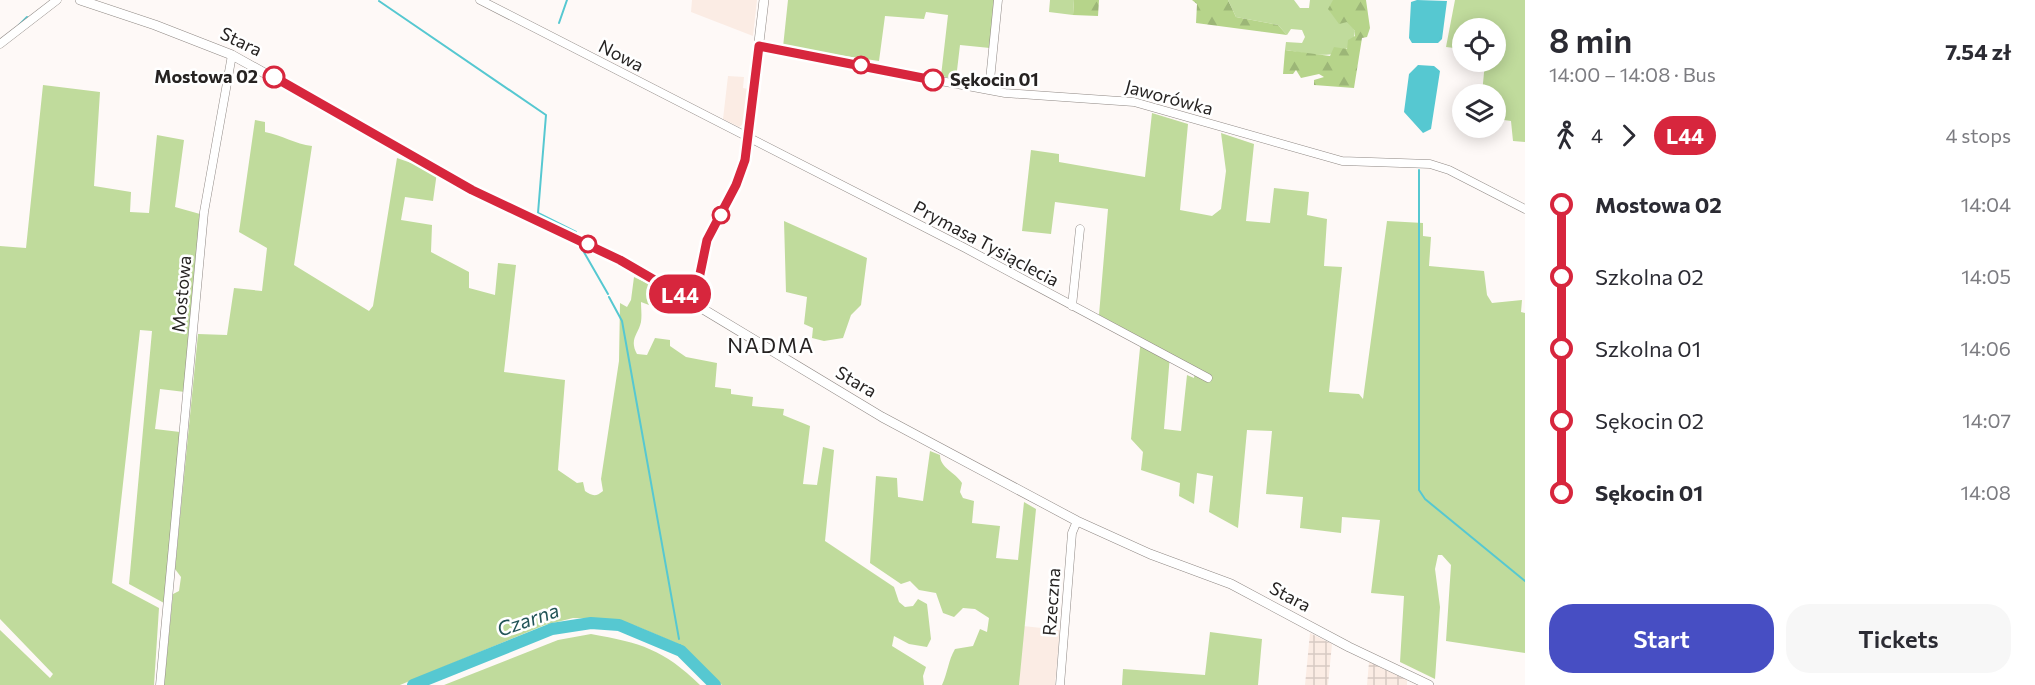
<!DOCTYPE html>
<html lang="en">
<head>
<meta charset="utf-8">
<style>
  :root { --surface:#fff; --page:#f7f7f7; --text:#2b2b33; --muted:#7c7c81; --accent:#474ec3 }
  body { margin:0; font-family:Commissioner,sans-serif; background:var(--page); color:var(--text); height:100vh; display:flex; flex-direction:column; font-size:22px; white-space:nowrap }
  * { box-sizing:border-box; margin:0 }
  p { font-size:20px; color:var(--muted) }
  .icon { flex:none; width:33px; height:33px; fill:none; stroke:currentColor; stroke-width:2; stroke-linecap:round; stroke-linejoin:round }
  .map { position:relative; flex:1; overflow:hidden }
  .side { display:flex; flex-direction:column; background:var(--surface); width:510px }
  .side>* { flex:none }
  .badge { padding:0 12px; border-radius:20px; font-size:21px; line-height:39px }
  .controls { position:absolute; left:1452px; top:18px; display:grid; gap:12px }
  .controls a { display:grid; place-items:center; width:54px; height:54px; border-radius:50%; background:var(--surface); box-shadow:0 3px 15px #0003; font-size:30px }
  .map>.badge { position:absolute; translate:-50% -50%; box-shadow:0 0 0 3px #fff }
  .legs { display:flex; align-items:center; gap:9px; height:66px; padding:0 24px; font-size:20px }
  .legs p { margin-inline-start:auto }
  .head { display:flex; align-items:center; justify-content:space-between; height:102px; padding:0 24px }
  h1 { font-size:33px; font-weight:600; line-height:45px }
  .cta { display:flex; gap:12px; margin-top:auto; padding:12px 24px }
  .cta a { flex:1; height:69px; border-radius:24px; background:var(--accent); color:#fff; font-size:24px; font-weight:600; line-height:69px; text-align:center }
  .cta a+a { background:var(--page); color:var(--text) }
  ul { padding:0 24px; list-style:none }
  li { display:flex; align-items:center; gap:21px; height:72px; font-size:22px }
  li i { display:grid; place-items:center; width:9px; height:100%; margin:0 8px; background:currentColor }
  li i::after { content:''; width:15px; height:15px; margin:-8px; border:4px solid; border-radius:50%; background:var(--surface) }
  li p { margin-inline-start:auto }
  li:first-child i { background:linear-gradient(#0000 50%,currentColor 0) }
  li:last-child i { background:linear-gradient(currentColor 50%,#0000 0) }
  main { display:flex; flex:1; min-height:0 }
  .map>svg:first-child { display:block }
</style>
</head>
<body>
<main>
<div class="map">
<svg width="1525" height="685" viewBox="0 0 1525 685">
  <defs>
    <pattern id="industrial-grid" width="8" height="8" patternUnits="userSpaceOnUse" patternTransform="scale(1.5)"><rect width="8" height="8" fill="#fbece4"/><path d="M0 4h8M4 0v8" fill="none" stroke="#d7cac3"/></pattern>
    <pattern id="forest-firs" width="22" height="20" patternUnits="userSpaceOnUse" patternTransform="scale(1.5)"><rect width="22" height="20" fill="#b6d48a"/><path d="M5 1l3.5 6h-7zM16 11l3.5 6h-7z" fill="#9cb677"/></pattern>
  </defs>
  <rect width="100%" height="100%" fill="#fef9f7"/>
  <path fill="#fbece4" d="M692,0H757L753,36L691,12Z
    M728,76L744,77L743,88L748,89L743,124L739,127L723,119Z
    M1023,626L1060,630L1055,685H1019Z"/>
  <path fill="url(#industrial-grid)" d="M1310,633L1332,644L1328,685H1305Z
    M1369,662L1407,680V685H1367Z"/>
  <path fill="#c0db9c" fill-rule="evenodd" d="M788,0H995L990,48L960,45L956,79L941,76L948,15L926,12L924,19L885,16L879,61L783,47Z
    M1050,0H1074L1073,15L1049,12Z
    M1228,0H1294L1300,8H1309L1310,0H1333L1355,31C1352,66 1307,53 1285,50L1286,42L1302,43L1305,37L1302,30L1291,29L1287,35L1278,25L1236,17Z
    M1455,0H1525V142L1513,141L1511,121L1496,119V94H1482L1485,62H1496V28H1462V49L1446,47Z
    M43,85L100,92L94,186L131,192L130,212L149,213L157,135L184,140L175,207L200,214L185,392L160,389L155,429L180,432L164,603L129,584L152,331L140,330L112,583L159,608L154,685H0V630L50,678L53,674L0,619V246L26,248Z
    M1152,113L1188,124L1180,210L1212,216L1221,209L1226,171L1221,133L1254,144L1246,221L1270,223L1274,188L1309,192L1307,215L1327,219L1324,266L1342,267L1329,392L1359,394L1363,399L1387,221L1423,223V236L1431,237L1429,266L1484,271L1487,295L1492,303L1522,300L1521,312L1525,313V653L1446,641L1451,565L1442,555H1438L1435,569L1440,607L1435,679L1400,662L1404,596L1371,593L1380,520L1342,517L1341,533L1300,528L1303,497L1266,494L1272,431L1247,430L1238,528L1209,512L1213,476L1197,473L1194,504L1179,496L1180,483L1141,470L1143,452L1131,439L1141,338L1099,315L1108,209L1055,202L1051,234L1022,231L1031,150L1059,154V162L1145,177ZM1170,355L1195,367L1194,378L1187,375L1181,431L1164,429Z
    M255,120L265,122V132C282,135 295,144 312,146L294,265L369,311L373,306L397,158L437,172L433,201L405,197L401,220L432,225L431,252L469,272V288L495,295L498,263L516,265L504,372L565,380L558,470L577,483L583,482L585,491C592,496 596,497 603,491L601,479L619,361L620,303L627,307L631,300L634,277L659,289L657,308L641,302C641,308 642,315 641,322C638,335 629,339 637,354L647,355L655,338L670,340V346L686,357L717,363L715,387L731,389V394L753,397L752,406L784,409L783,415L810,426L803,484L817,485L823,447L834,450L825,541L894,587L899,602L905,607L913,606L918,599L927,604L931,639L927,647L909,644L894,636L892,646L926,667L923,676L924,685H722L676,643L636,626L604,619L573,618L545,625L400,685H164L173,594L179,591L181,577L175,569L198,334L227,335L234,288L262,291L267,248L239,232Z
    M784,221L867,258L861,305L851,315L843,338L824,341L812,338L813,328L804,324L807,297L786,292Z
    M930,451L940,455C940,468 955,472 962,483L960,492L963,498L974,501L972,523L1000,526L996,558L1018,560L1024,502L1036,509L1019,685H942C948,672 948,661 955,649L973,646L980,629L987,632L989,618L975,609L963,608L954,617L943,613L936,593L919,590L910,581L901,584L870,563L876,476L897,478L898,497L923,501Z
    M1210,632L1262,639L1258,685H1122L1123,669L1205,675Z
    M591,634C641,643 663,649 700,685H444L558,640Z"/>
  <path fill="url(#forest-firs)" d="M1074,0H1099L1098,16L1073,15Z
    M1192,0H1228L1236,17L1278,25L1287,35L1196,23L1197,4Z
    M1333,0H1366L1370,28L1367,37L1362,38L1354,88L1314,85V80L1324,77L1319,74L1301,78L1296,70L1293,74H1283L1285,50L1330,56L1334,47L1347,49L1348,40L1355,36V31L1347,22L1339,24L1328,9Z"/>
  <path fill="#56c8d1" d="M1417,0L1447,1L1442,39L1438,43H1412L1409,38L1411,2Z
    M1418,65L1434,66L1440,71L1431,129L1423,133L1404,112L1409,74Z"/>
  <g fill="none" stroke-linecap="round" stroke-linejoin="round">
    <path stroke="#56c8d1" stroke-width="2" d="M379,1L546,115L538,213L576,232
      M559,23L567,0
      M18,26L27,17
      M1419,170V490L1425,499L1525,581
      M581,247L608,294
      M609,297L622,321L679,639
      M680,645L681,651"/>
    <path stroke="#56c8d1" stroke-width="12" d="M413,685L552,629L591,623L619,625L681,651L715,685"/>
    <g stroke="#8f8884" stroke-width="9">
      <path id="minor" d="M480,0L965,248L1208,378
        M0,44L57,0
        M759,47L1005,93L1134,102L1342,161L1430,164L1449,170L1525,209
        M989,90L998,0
        M1072,306L1080,229
        M160,685L204,212L232,55
        M1060,685L1072,533L1077,521"/>
    </g>
    <g stroke="#8f8884" stroke-width="10">
      <path id="tertiary" d="M80,0L155,25L232,55L507,208L620,259L882,417L1077,521L1150,554L1231,584L1349,647L1429,685
        M694,303L707,240L729,199L745,160L764,0"/>
    </g>
    <use href="#minor" stroke="#fff" stroke-width="8"/>
    <use href="#tertiary" stroke="#fff" stroke-width="9"/>
  </g>
  <g fill="none" stroke-linecap="round" stroke-linejoin="round">
    <g stroke="#fff" stroke-width="14">
      <path id="line-1" d="M274,77L472,190L620,260L694,303L707,240L736,185L745,160L759,46L933,80"/>
    </g>
    <use href="#line-1" stroke="#d7263d" stroke-width="9"/>
  </g>
  <g fill="#fff" stroke="#d7263d" stroke-width="3">
    <circle cx="861" cy="65" r="8"/>
    <circle cx="274" cy="77" r="10"/>
    <circle cx="933" cy="80" r="10"/>
    <circle cx="721" cy="215" r="8"/>
    <circle cx="588" cy="244" r="8"/>
  </g>
  <g text-anchor="middle" stroke-width="5" stroke-linejoin="round" paint-order="stroke">
    <g font-size="18" fill="#262322" stroke="#fff">
      <text transform="translate(241 42) rotate(26)" y="6">Stara</text>
      <text transform="translate(621 56) rotate(27)" y="6">Nowa</text>
      <text transform="translate(1169 98) rotate(15)" y="6">Jaworówka</text>
      <text transform="translate(986 244) rotate(28)" y="6">Prymasa Tysiąclecia</text>
      <text transform="translate(182 294) rotate(-85)" y="6">Mostowa</text>
      <text transform="translate(856 382) rotate(30)" y="6">Stara</text>
      <text transform="translate(1290 597) rotate(28)" y="6">Stara</text>
      <text transform="translate(1052 602) rotate(-86)" y="6">Rzeczna</text>
    </g>
    <g font-size="18" font-weight="bold" fill="#262322" stroke="#fff" text-anchor="end">
      <text x="258" y="83">Mostowa 02</text>
      <text x="950" y="86" text-anchor="start">Sękocin 01</text>
    </g>
    <g font-size="20" font-style="italic" fill="#225457" stroke="#fff">
      <text transform="translate(528 620) rotate(-19)" y="7">Czarna</text>
    </g>
    <g font-size="21" letter-spacing="1.5" fill="#262322" stroke="#fff">
      <text x="771" y="353">NADMA</text>
    </g>
  </g>
</svg>
<div class="controls">
<a><svg class="icon" aria-label="locate" viewBox="0 0 24 24"><circle cx="12" cy="12" r="6"/><path d="M12 2v4M12 18v4M2 12h4M18 12h4"/></svg></a>
<a><svg class="icon" aria-label="layers" viewBox="0 0 24 24"><path d="M12 4l9 5-9 5-9-5zM3 14l9 5 9-5"/></svg></a>
</div>
<b class="badge" style="left:680px;top:294px;background:#d7263d;color:#fff">L44</b>
</div>
<section class="side">
<div class="head"><div><h1>8 min</h1><p>14:00 – 14:08 · Bus</p></div><b>7.54 zł</b></div>
<div class="legs"><svg class="icon" aria-label="walk" viewBox="0 0 24 24"><circle cx="13" cy="4" r="2"/><path d="M13 8l-2 6 4 7M11 14l-3 7M7 12l3-4h3l4 4"/></svg>4<svg class="icon" aria-label="forward" viewBox="0 0 24 24"><path d="M9 5l7 7-7 7"/></svg><b class="badge" style="background:#d7263d;color:#fff">L44</b><p>4 stops</p></div>
<ul>
<li><i style="color:#d7263d"></i><b>Mostowa 02</b><p>14:04</p></li>
<li><i style="color:#d7263d"></i><span>Szkolna 02</span><p>14:05</p></li>
<li><i style="color:#d7263d"></i><span>Szkolna 01</span><p>14:06</p></li>
<li><i style="color:#d7263d"></i><span>Sękocin 02</span><p>14:07</p></li>
<li><i style="color:#d7263d"></i><b>Sękocin 01</b><p>14:08</p></li>
</ul>
<div class="cta"><a>Start</a><a>Tickets</a></div>
</section>
</main>
</body>
</html>
